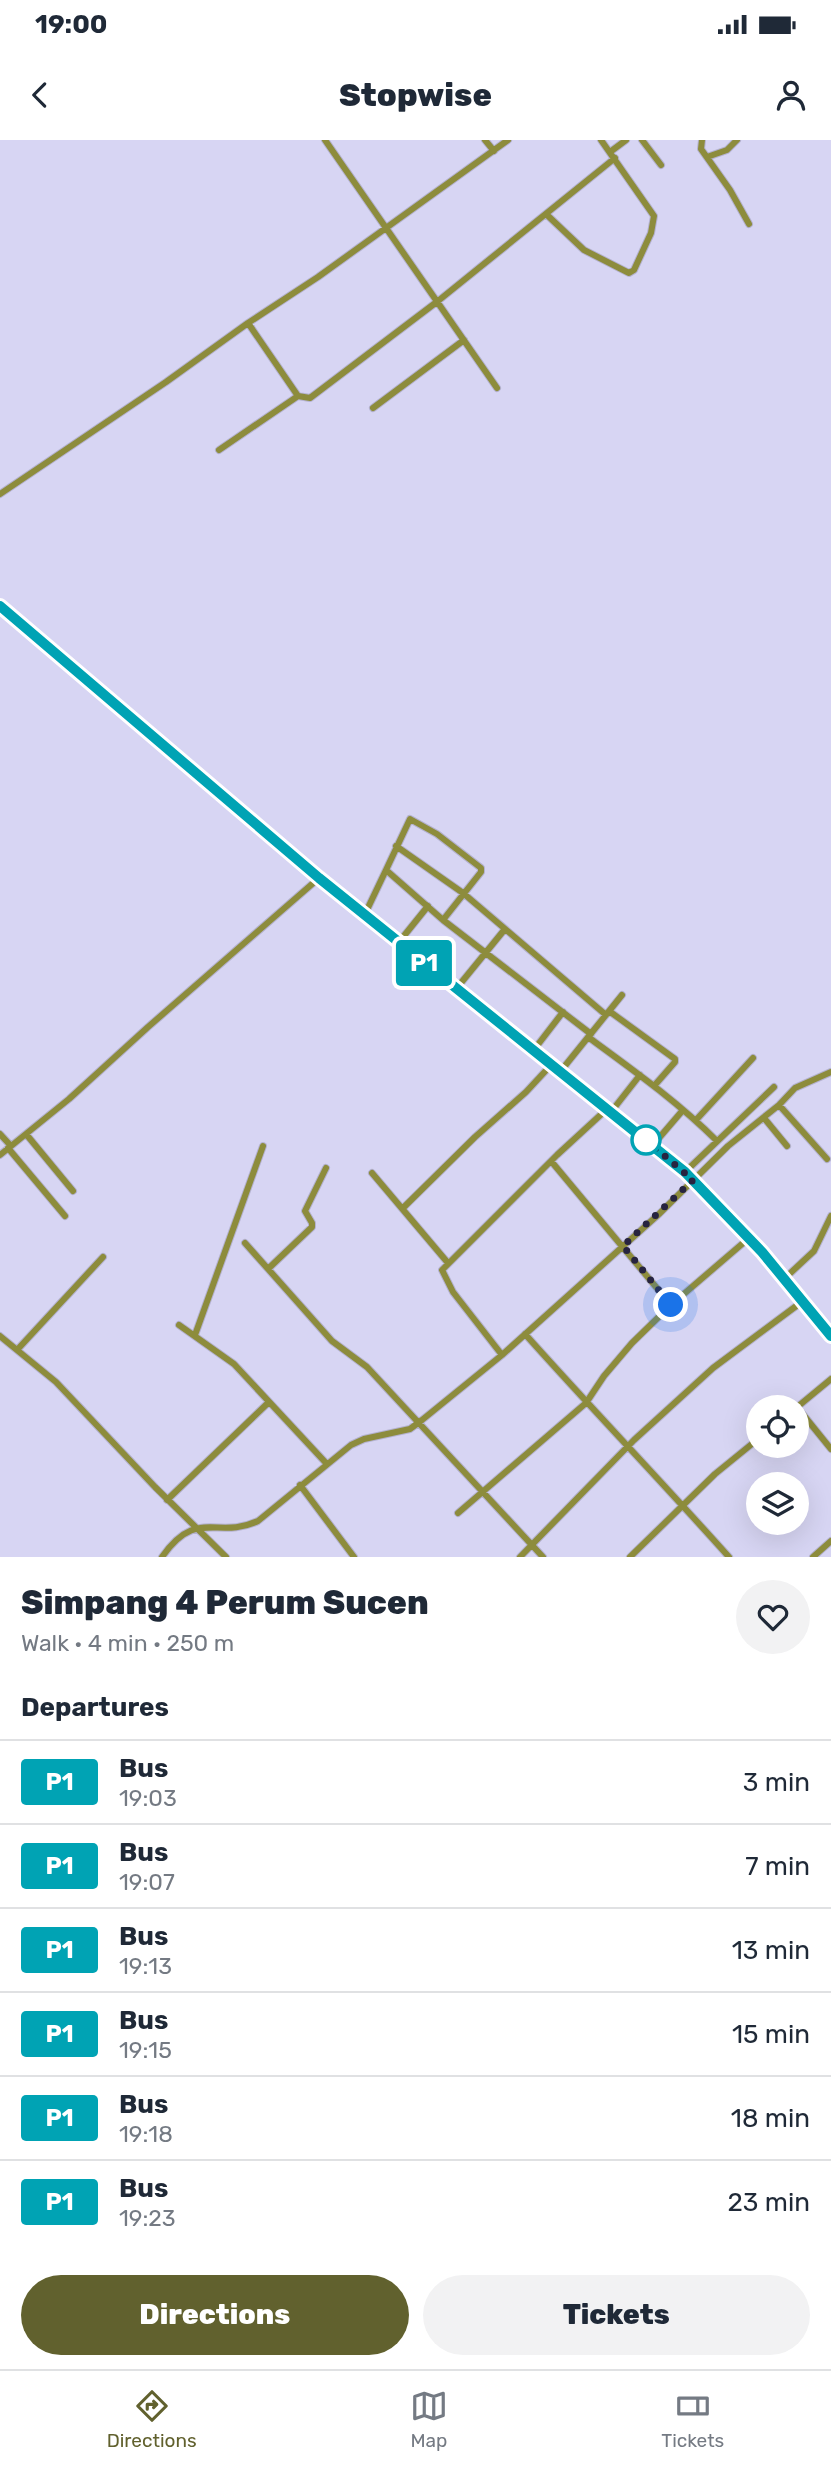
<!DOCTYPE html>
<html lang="en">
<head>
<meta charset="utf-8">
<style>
  :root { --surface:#fff; --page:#f2f2f3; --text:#1f2937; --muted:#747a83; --line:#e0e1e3; --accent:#61612e }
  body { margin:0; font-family:Rubik,sans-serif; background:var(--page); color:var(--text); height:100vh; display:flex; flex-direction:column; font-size:26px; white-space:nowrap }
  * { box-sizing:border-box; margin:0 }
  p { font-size:23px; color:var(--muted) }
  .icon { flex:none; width:38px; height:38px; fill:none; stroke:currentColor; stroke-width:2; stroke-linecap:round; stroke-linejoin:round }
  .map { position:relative; height:1417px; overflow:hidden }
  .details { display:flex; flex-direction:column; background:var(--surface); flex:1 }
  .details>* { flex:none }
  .badge { padding:0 14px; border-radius:5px; font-size:24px; line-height:46px }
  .buttons { position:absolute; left:746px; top:1255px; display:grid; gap:14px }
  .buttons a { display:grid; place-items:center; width:63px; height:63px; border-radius:50%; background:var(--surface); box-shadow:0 7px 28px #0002; font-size:35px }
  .you { position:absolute; width:35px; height:35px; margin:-18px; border:5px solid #fff; border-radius:50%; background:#1a73e8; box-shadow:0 0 0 10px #1a73e833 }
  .map>.badge { position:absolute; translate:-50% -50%; box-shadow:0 0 0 4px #fff }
  h2 { padding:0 21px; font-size:26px; line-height:63px }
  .round { display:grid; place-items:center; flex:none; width:74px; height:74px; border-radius:37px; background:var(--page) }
  .headline { display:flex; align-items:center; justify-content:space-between; height:119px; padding:0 21px }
  h1 { font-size:33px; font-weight:800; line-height:52px }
  .action { display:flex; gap:14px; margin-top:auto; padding:14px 21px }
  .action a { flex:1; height:80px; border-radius:42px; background:var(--accent); color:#fff; font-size:28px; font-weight:800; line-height:80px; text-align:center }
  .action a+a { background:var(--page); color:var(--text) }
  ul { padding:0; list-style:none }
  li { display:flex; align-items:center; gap:21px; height:84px; padding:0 21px; border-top:2px solid var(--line) }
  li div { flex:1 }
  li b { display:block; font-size:26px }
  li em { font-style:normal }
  li .badge { min-width:77px; font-weight:700; text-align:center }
  .status { display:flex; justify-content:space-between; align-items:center; height:49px; padding:0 35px; background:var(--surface); direction:ltr }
  .status svg { height:19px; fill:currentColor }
  header { display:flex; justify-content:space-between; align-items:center; height:91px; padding:0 21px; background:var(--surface); font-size:32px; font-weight:800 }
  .dock { display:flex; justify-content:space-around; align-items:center; height:98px; border-top:2px solid var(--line); background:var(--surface); font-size:19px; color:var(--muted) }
  .dock a { display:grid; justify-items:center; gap:4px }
  .dock .active { color:var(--accent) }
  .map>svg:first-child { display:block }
</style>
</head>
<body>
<div class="status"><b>19:00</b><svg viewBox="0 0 49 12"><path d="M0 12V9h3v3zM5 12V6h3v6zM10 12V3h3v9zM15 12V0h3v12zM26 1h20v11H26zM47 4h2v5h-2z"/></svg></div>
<header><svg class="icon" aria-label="back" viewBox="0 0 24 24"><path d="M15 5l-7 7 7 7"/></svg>Stopwise<svg class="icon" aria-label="person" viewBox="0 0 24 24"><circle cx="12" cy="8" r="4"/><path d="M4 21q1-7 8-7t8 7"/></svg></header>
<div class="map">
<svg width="831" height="1417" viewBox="0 0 831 1417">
  <rect width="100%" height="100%" fill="#d7d5f3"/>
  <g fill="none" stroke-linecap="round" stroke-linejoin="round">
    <g stroke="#b4b2cf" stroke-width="8">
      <path id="street" d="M325,0L497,248
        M485,0L494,11
        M642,0L661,25
        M702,0L701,9L730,50L749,84
        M610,12L626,0
        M707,17L727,10L737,0
        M546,74L584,110L629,133L634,130L651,93L654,76L601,0
        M248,183L298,256L310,258L438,161L615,18
        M373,268L464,200
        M219,310L298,256
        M0,354L166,242L248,183L318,137L508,0
        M396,706L463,753L606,875
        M386,730L410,679L437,694L481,728V732L443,780
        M365,774L386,730L443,780L591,894
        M399,802L428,766
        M456,849L505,789
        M609,871L675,919V922L654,946
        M588,897C633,930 678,962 717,1001
        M533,911L563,872
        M560,932L622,855
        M779,965L827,1019
        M611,972L640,935
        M764,978L787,1006
        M696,980L753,918
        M0,994L11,1006
        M26,994L73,1051
        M653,1005L683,970
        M8,1008L65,1076
        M0,1015L69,959L148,887L319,738
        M551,1021L671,1165
        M685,1032L774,947
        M372,1033L448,1123
        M403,1068L475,997L526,952L551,925
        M245,1103L332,1201L367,1227L543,1417
        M269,1128L312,1087V1083L305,1071L326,1028
        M784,1139L814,1111L831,1076
        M179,1185L234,1224L326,1323
        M525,1194C592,1269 662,1342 729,1417
        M195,1195L263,1006
        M0,1196L56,1242L155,1347L226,1417
        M17,1210L103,1117
        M502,1215L453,1152L442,1130L557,1015L607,969
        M797,1267L831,1309
        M796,1268L831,1239
        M300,1345L354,1417
        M167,1360L269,1262
        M458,1373L586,1263L604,1236L632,1203L671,1165L749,1098
        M162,1417C197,1367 217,1400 258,1381L351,1305L364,1299L410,1289L422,1280L502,1215L659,1074L728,1006L779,965L795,948L831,932
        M520,1417L634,1300L713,1228L803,1161
        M630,1417L715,1334L758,1299
        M813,1417L831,1401"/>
    </g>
    <g stroke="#b4b2cf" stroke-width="11">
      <path id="primary" d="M0,466L319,738L685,1032L762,1112L831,1196"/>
    </g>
    <use href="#street" stroke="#8d8c3c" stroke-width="6"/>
    <use href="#primary" stroke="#49480c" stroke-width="10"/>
  </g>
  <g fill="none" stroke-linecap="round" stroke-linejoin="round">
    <g stroke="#fff" stroke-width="16">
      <path id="line" d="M0,466L319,738L685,1032L762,1112L831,1196"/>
    </g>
    <use href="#line" stroke="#00a3b4" stroke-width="10"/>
    <path stroke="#272440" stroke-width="7" stroke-dasharray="0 12.6" d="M646,1000L693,1040L623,1106L671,1165"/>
  </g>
  <circle fill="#fff" stroke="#00a3b4" stroke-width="3.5" cx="646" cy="1000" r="14"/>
</svg>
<div class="buttons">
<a><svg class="icon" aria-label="locate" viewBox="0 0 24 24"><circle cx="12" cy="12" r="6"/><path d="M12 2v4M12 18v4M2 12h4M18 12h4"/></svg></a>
<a><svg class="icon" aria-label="layers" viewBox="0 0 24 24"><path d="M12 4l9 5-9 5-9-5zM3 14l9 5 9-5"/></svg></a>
</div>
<div class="you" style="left:671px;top:1165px"></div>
<b class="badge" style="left:424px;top:823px;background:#00a3b4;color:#fff">P1</b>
</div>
<section class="details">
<div class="headline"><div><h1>Simpang 4 Perum Sucen</h1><p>Walk · 4 min · 250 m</p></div><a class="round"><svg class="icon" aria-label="heart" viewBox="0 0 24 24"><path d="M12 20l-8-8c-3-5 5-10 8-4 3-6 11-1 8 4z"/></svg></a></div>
<h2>Departures</h2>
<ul>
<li><span class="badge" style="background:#00a3b4;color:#fff">P1</span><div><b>Bus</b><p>19:03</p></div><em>3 min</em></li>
<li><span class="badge" style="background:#00a3b4;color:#fff">P1</span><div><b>Bus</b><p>19:07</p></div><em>7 min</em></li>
<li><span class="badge" style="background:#00a3b4;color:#fff">P1</span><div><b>Bus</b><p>19:13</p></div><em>13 min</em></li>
<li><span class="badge" style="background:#00a3b4;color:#fff">P1</span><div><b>Bus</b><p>19:15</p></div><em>15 min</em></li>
<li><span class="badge" style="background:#00a3b4;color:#fff">P1</span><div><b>Bus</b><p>19:18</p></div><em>18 min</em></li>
<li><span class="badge" style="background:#00a3b4;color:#fff">P1</span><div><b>Bus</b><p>19:23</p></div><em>23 min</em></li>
</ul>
<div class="action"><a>Directions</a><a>Tickets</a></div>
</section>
<nav class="dock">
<a class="active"><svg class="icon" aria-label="directions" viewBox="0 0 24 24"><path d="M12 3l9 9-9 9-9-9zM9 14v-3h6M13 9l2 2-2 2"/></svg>Directions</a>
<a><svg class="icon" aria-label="map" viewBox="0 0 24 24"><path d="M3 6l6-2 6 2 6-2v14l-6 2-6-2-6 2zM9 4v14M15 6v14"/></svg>Map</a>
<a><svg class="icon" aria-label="tickets" viewBox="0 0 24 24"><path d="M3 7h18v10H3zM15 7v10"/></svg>Tickets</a>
</nav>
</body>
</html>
